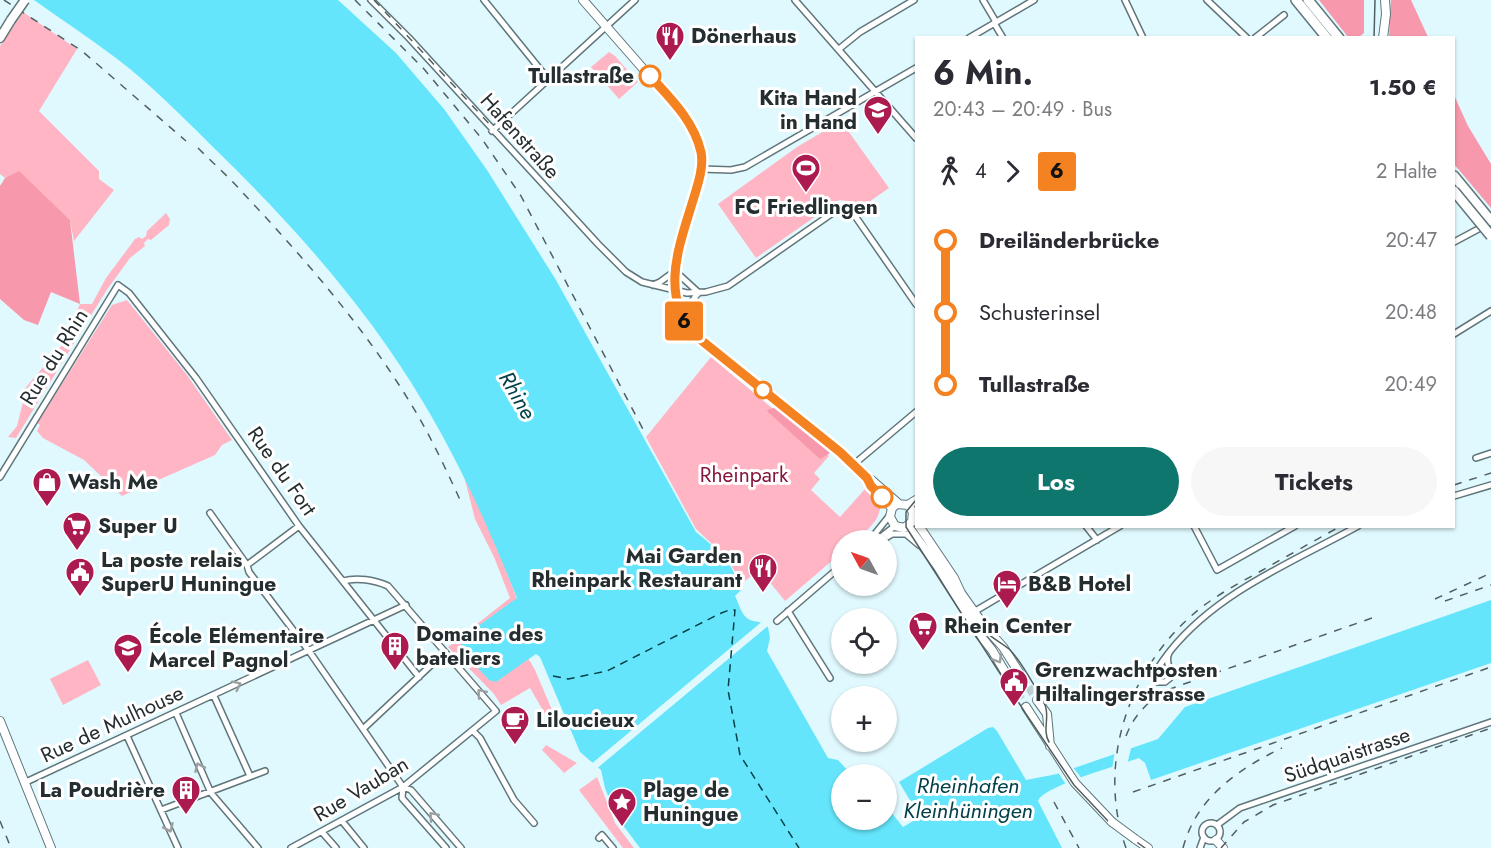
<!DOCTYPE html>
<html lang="de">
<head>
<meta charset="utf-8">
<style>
  :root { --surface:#fff; --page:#f7f7f7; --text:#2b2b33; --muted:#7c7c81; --accent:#0f766e }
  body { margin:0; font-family:Jost,sans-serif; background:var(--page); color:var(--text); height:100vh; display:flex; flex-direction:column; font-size:22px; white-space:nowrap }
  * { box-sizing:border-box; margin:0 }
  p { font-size:20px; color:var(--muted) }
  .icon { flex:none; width:33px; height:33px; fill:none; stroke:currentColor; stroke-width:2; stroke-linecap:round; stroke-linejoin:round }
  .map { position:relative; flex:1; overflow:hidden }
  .side { position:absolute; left:915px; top:36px; width:540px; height:492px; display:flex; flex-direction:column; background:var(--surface); border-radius:0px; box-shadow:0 2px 4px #0004 }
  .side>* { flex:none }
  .badge { padding:0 12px; border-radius:4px; font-size:21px; line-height:39px }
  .needle { width:39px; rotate:310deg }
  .buttons { position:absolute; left:831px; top:530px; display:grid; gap:12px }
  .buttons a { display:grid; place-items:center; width:66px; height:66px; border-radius:50%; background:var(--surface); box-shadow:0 2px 4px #0004; font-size:30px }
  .map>.badge { position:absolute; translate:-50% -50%; box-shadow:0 0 0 3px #fff }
  .legs { display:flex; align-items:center; gap:9px; height:66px; padding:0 18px; font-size:20px }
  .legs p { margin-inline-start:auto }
  .summary { display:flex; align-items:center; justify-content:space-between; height:102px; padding:0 18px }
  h1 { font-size:33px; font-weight:700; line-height:45px }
  .button { display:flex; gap:12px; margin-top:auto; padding:12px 18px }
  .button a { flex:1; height:69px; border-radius:36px; background:var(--accent); color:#fff; font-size:24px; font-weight:700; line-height:69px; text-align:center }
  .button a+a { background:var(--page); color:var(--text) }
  ul { padding:0 18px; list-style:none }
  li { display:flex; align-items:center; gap:21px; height:72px; font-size:22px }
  li i { display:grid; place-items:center; width:9px; height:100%; margin:0 8px; background:currentColor }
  li i::after { content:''; width:15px; height:15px; margin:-8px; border:4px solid; border-radius:50%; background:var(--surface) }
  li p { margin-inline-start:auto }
  li:first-child i { background:linear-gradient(#0000 50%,currentColor 0) }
  li:last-child i { background:linear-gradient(currentColor 50%,#0000 0) }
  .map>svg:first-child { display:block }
</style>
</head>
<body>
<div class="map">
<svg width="1491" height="848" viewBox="0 0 1491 848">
  <rect width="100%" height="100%" fill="#e0f9fe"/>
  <path fill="#ffb5c3" d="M23,12L77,49L39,111L99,171V179L114,190L74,241L70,220L19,172L5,178L0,174V46Z
    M609,52L615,56L638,82L619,99L591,67Z
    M841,121L889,188L856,211L848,201L839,200L756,258L718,204L797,147Z
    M166,213L170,219L169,225L151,240L148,239L144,243L145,246L130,258L106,291L16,438L8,437L17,426L23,402L17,398L62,345L80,304H92L106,278L135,239L139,237L142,239L146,236L147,231Z
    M127,300L187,375L232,440L222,445L215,455L122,496L84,460L43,438L37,431L40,425L37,423L112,305Z
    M711,357L829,456L814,473L820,479L811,490L840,517L865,489L880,505C881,520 867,530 856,540H842L841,553L785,601L760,570L742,583L726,557L696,529L646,437Z
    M464,476L492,534L517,599L460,639L496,682L528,658L535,670L558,724L552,726L530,688L501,705L494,694L448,647L510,598L494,557L475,519Z
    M88,660L101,685L63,705L50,679Z
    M546,745L577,763L564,773L542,750Z
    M597,777L615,823L634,848H623L579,790Z"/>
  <path fill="#f798ac" d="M1319,0H1364V33L1359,37H1348Z
    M1391,0H1411L1428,37H1389Z
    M1454,95L1468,126L1491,164V208L1454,164Z
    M19,171L70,220L80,304L51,292L38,325L24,320L0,299V186L5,178Z
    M777,407L832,452L820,459L768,412L767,410Z"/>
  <path fill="#65e5fb" d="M34,0H338L396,53L444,109L487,170L556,280L696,532L726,557L742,589L735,596C739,603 741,616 750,620C758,623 760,620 768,627L770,638L767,651L828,758L838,760L851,774H842V819H886L887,807L903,827L920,817L899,782L988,728L993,727L997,731L1026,780L1057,774L1158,739L1185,707L1491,600V663L1151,780L1145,763L1139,758C1120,765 1043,786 1038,801L1062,848H640L616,816L605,788L601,770L580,752L540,657L536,654L496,682L489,680L463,652L460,639L517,598C490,531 461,465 423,402C368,309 293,225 216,150C188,122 160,94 130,69C99,44 66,23 34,0Z"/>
  <path fill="#e0f9fe" d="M764,620L769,625L595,770L590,765Z
    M1132,744L1127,765L1112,770L1115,750Z
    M1072,766L1083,780L1067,786L1057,771Z"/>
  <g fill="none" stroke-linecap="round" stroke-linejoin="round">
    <path stroke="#03414a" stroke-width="1.5" stroke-dasharray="8 6" stroke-linecap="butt" d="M553,676L568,679L607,671L719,614L729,610H735L728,690L740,755L799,848"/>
    <path stroke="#bad0d5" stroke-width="8" stroke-dasharray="8 4" stroke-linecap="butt" d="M1022,677L1037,700
      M1011,682L1026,707"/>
    <g stroke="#60767a" stroke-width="8">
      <path id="street" d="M371,0L409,38L598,244L626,272L642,282L687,293L706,292L728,286L834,212L845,208L853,213L916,304
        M484,0L548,79
        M795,0L916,138
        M983,0L996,22
        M1125,0L1143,38
        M1207,0L1247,38
        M994,23L1003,38
        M969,38L1034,0
        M1255,38L1284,15
        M839,49L860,32L914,0
        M492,131L635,0
        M701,169L731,170L745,167L916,68
        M1454,242L1484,226
        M653,285L660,282L675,271L699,293
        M686,322L690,304L698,293
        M1454,334L1491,311
        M1476,458L1491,453
        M853,465L916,412
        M0,477L118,285L129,293L196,378L299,526L419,677
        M1454,496L1491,485
        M210,513L247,565L249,572L309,651L403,787L411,790L461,848
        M1086,526L1097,540
        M1194,526L1217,570L1295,526
        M870,540L890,515
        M877,540L895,526
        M882,540L892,534H906L919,545
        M247,565L299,526
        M788,611L830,678
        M972,613L1120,526
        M777,621L842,565
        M1169,653C1164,662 1172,669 1170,678L1165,682H1158L1154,677C1157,667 1165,658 1171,650C1219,591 1293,562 1358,526
        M214,696L250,776
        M176,713L211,793L258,848
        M363,729L445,652
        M473,731L480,738L514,800L534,823
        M127,736L178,848
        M26,782L406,605
        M403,787L402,798L446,848
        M161,810L265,771
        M342,821L364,848
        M1202 832a9 9 0 1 1 18 0a9 9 0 1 1-18 0Z
        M1217,825L1240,808L1491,722
        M322,832L336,848
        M599,838L602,835L613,848
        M291,848L403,787L496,711L388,586C375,580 357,577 343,581
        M1200,848L1204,837"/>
    </g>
    <g stroke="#60767a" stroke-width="10">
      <path id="secondary" d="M583,0C604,24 625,48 646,72C666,94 691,116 699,145C704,163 699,182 694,199C680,244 659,297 696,336L813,429L899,504
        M1383,38L1386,14L1385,0
        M867,478L871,486L892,508
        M908,505L913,512L912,522L904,528L895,526L890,517L892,508L897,504L908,505L916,500
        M908,526L938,567L979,634L992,650L1011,682
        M919,526L954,578L961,593L985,627L1003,647L1022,677
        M1037,700L1047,714L1050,746
        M1026,707L1075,783L1112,822
        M0,721L51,848
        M1135,839L1148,848
        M1216,840L1223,848"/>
    </g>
    <g stroke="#60767a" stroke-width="11">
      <path id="primary" d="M0,38L11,20"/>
    </g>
    <g stroke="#60767a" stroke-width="12">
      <path id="highway" d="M1296,0L1327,38
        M1308,0L1339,38
        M1454,176L1491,221"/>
    </g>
    <use href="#street" stroke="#fff" stroke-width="5"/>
    <use href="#secondary" stroke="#fff" stroke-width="8"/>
    <use href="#primary" stroke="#fff" stroke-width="8"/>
    <use href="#highway" stroke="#fff" stroke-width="9"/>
    <path stroke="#525f61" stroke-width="1.5" d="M1374,38L1375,0
      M916,500L906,512V527L1026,714L1074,785L1108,821L1145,848
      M977,622C986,636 997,639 1009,649C1019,658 1039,693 1045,705C1050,717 1042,730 1049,742"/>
    <path stroke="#525f61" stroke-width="1.5" stroke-dasharray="8 8" stroke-linecap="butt" d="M4,0L82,51L186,141
      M355,0L424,69L482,139L521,196L646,435
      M374,0L494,129
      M198,148C213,163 229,177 243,193C307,261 370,334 417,414C434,443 448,474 462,504
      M1454,485L1491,473
      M1435,599L1491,573
      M1445,601L1491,585
      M1126,736C1134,715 1148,701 1167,690L1372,618
      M1133,792L1491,667
      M1054,802L1079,848
      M0,821L11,848
      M1126,848C1095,761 1131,662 1202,607C1220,593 1241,582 1261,571C1287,556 1314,541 1341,526
      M1183,848C1196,798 1238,769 1282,748
      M1221,848L1244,822L1273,805L1491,728"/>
    <g stroke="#60767a" stroke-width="10" stroke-linecap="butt">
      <path id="secondary-bridge" d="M1112,822L1135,839"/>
    </g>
    <g stroke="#60767a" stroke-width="11" stroke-linecap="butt">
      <path id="primary-bridge" d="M11,20L25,0"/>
    </g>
    <g stroke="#60767a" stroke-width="12" stroke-linecap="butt">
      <path id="highway-bridge" d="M1454,191L1491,236"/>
    </g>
    <use href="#secondary-bridge" stroke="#fff" stroke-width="8"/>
    <use href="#primary-bridge" stroke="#fff" stroke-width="8"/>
    <use href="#highway-bridge" stroke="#fff" stroke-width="9"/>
  </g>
  <defs><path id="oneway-chevron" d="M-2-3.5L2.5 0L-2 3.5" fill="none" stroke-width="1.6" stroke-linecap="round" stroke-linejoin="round" transform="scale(1.5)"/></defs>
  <g stroke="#9ca0a1">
    <use href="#oneway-chevron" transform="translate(998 659) rotate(60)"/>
    <use href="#oneway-chevron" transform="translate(237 685) rotate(-26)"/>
    <use href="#oneway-chevron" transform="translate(481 693) rotate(-131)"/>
    <use href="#oneway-chevron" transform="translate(199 767) rotate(-114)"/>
    <use href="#oneway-chevron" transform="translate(433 816) rotate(-131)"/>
    <use href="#oneway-chevron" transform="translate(169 828) rotate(66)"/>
  </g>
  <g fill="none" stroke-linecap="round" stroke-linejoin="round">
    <g stroke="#fff" stroke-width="14">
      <path id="line-1" d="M650,76C671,99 694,121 701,152C704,166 698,184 694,197C680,244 658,295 696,336L840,452L867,478L871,486L882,497"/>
    </g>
    <use href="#line-1" stroke="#f58220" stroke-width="9"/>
  </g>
  <defs>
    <g id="restaurant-pin" transform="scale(1.5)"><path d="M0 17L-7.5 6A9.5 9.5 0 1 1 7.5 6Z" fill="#ac1b50" stroke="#fff"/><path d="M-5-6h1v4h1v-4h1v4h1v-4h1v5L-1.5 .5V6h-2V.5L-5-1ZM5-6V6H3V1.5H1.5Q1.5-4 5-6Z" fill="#fff"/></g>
    <g id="school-pin" transform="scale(1.5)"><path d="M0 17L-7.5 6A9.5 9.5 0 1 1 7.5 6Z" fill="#ac1b50" stroke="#fff"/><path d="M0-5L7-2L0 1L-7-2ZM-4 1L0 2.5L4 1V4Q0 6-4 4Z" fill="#fff"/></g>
    <g id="stadium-pin" transform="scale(1.5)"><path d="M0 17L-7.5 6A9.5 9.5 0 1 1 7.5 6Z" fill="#ac1b50" stroke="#fff"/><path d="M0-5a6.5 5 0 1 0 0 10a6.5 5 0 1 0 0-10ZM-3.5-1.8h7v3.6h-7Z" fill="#fff"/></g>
    <g id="shop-pin" transform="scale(1.5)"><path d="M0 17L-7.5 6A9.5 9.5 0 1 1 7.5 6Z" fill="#ac1b50" stroke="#fff"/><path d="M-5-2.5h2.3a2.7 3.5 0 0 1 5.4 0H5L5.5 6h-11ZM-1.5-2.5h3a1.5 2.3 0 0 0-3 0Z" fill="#fff"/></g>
    <g id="supermarket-pin" transform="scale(1.5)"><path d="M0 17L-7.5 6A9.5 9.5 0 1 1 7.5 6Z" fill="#ac1b50" stroke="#fff"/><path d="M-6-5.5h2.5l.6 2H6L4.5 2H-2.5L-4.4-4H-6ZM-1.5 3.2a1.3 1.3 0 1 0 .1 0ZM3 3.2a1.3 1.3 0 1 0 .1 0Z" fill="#fff"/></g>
    <g id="civic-pin" transform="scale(1.5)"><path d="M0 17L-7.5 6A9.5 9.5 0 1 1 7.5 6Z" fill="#ac1b50" stroke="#fff"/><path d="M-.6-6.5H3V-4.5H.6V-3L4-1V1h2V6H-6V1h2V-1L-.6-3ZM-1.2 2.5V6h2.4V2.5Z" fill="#fff"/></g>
    <g id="hotel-pin" transform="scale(1.5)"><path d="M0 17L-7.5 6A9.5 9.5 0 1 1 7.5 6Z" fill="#ac1b50" stroke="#fff"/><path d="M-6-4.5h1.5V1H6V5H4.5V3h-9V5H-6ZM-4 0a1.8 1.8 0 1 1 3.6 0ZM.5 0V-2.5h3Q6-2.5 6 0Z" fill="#fff"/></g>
    <g id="building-pin" transform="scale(1.5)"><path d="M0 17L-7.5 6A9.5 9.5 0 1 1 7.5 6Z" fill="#ac1b50" stroke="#fff"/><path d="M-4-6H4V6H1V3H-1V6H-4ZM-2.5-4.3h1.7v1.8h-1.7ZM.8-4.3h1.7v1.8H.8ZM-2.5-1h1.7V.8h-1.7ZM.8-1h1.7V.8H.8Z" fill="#fff"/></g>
    <g id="cafe-pin" transform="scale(1.5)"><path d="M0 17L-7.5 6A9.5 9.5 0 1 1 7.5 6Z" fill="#ac1b50" stroke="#fff"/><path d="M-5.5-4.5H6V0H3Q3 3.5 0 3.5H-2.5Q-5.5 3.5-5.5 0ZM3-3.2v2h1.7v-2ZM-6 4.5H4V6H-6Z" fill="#fff"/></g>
    <g id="sight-pin" transform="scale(1.5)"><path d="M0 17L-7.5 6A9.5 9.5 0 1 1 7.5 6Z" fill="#ac1b50" stroke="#fff"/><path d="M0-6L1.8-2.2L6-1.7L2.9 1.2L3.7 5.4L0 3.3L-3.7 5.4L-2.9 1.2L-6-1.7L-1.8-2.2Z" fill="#fff"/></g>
  </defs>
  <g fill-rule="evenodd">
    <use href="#restaurant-pin" x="670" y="36"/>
    <use href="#school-pin" x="878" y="110"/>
    <use href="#stadium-pin" x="806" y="168"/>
    <use href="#shop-pin" x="47" y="482"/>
    <use href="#supermarket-pin" x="77" y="526"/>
    <use href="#restaurant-pin" x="763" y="568"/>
    <use href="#civic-pin" x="80" y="572"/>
    <use href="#hotel-pin" x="1007" y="584"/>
    <use href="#supermarket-pin" x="923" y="626"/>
    <use href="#building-pin" x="395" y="646"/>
    <use href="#school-pin" x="128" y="648"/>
    <use href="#civic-pin" x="1014" y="682"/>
    <use href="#cafe-pin" x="515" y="720"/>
    <use href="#building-pin" x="186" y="790"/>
    <use href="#sight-pin" x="622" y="802"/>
  </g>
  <g fill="#fff" stroke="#f58220" stroke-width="3">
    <circle cx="650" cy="76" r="10"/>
    <circle cx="763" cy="390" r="8"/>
    <circle cx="882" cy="497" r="10"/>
  </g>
  <g text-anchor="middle" stroke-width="6" stroke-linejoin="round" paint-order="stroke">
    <g font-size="21" font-weight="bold" fill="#242d2f" stroke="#fff" text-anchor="start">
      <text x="691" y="43">Dönerhaus</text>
      <text x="857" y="105" text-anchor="end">Kita Hand<tspan x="857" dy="24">in Hand</tspan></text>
      <text x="806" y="214" text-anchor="middle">FC Friedlingen</text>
      <text x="68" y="489">Wash Me</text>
      <text x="98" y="533">Super U</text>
      <text x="742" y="563" text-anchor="end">Mai Garden<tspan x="742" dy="24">Rheinpark Restaurant</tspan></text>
      <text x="101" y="567">La poste relais<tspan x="101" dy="24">SuperU Huningue</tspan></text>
      <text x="1028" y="591">B&amp;B Hotel</text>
      <text x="944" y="633">Rhein Center</text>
      <text x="416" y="641">Domaine des<tspan x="416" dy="24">bateliers</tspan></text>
      <text x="149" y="643">École Elémentaire<tspan x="149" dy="24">Marcel Pagnol</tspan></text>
      <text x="1035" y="677">Grenzwachtposten<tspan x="1035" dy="24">Hiltalingerstrasse</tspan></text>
      <text x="536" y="727">Liloucieux</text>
      <text x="165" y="797" text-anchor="end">La Poudrière</text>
      <text x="643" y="797">Plage de<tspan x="643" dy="24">Huningue</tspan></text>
    </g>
    <g font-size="21" font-weight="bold" fill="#242d2f" stroke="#fff" text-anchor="end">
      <text x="634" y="83">Tullastraße</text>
    </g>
    <g font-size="21" fill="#242d2f" stroke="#fff">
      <text transform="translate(520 136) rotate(48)" y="7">Hafenstraße</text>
      <text transform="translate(54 357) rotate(-58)" y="7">Rue du Rhin</text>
      <text transform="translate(282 471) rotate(55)" y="7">Rue du Fort</text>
      <text transform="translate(112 724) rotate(-25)" y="7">Rue de Mulhouse</text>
      <text transform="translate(1347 755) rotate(-19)" y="7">Südquaistrasse</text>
      <text transform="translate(361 789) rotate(-31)" y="7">Rue Vauban</text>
    </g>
    <g font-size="21" fill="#85163d" stroke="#fff">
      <text x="744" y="482">Rheinpark</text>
    </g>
    <g font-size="22" font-style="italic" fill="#03414a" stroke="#fff">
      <text transform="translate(518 395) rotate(60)" y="8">Rhine</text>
      <text x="968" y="793">Rheinhafen<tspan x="968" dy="25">Kleinhüningen</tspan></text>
    </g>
  </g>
</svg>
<div class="buttons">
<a><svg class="needle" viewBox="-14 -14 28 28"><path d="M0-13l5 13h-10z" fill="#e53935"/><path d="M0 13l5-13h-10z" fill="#7c7c81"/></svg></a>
<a><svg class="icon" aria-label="locate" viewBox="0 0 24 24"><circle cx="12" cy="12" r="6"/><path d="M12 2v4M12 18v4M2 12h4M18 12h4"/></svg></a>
<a>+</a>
<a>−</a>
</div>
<b class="badge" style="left:684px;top:321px;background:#f58220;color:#111">6</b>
<section class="side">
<div class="summary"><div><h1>6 Min.</h1><p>20:43 – 20:49 · Bus</p></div><b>1.50 €</b></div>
<div class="legs"><svg class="icon" aria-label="walk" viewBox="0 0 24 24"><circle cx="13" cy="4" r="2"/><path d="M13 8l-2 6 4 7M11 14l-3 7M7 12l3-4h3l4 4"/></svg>4<svg class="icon" aria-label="forward" viewBox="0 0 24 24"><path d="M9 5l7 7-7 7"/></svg><b class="badge" style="background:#f58220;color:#111">6</b><p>2 Halte</p></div>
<ul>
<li><i style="color:#f58220"></i><b>Dreiländerbrücke</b><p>20:47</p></li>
<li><i style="color:#f58220"></i><span>Schusterinsel</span><p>20:48</p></li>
<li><i style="color:#f58220"></i><b>Tullastraße</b><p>20:49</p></li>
</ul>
<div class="button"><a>Los</a><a>Tickets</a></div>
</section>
</div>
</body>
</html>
